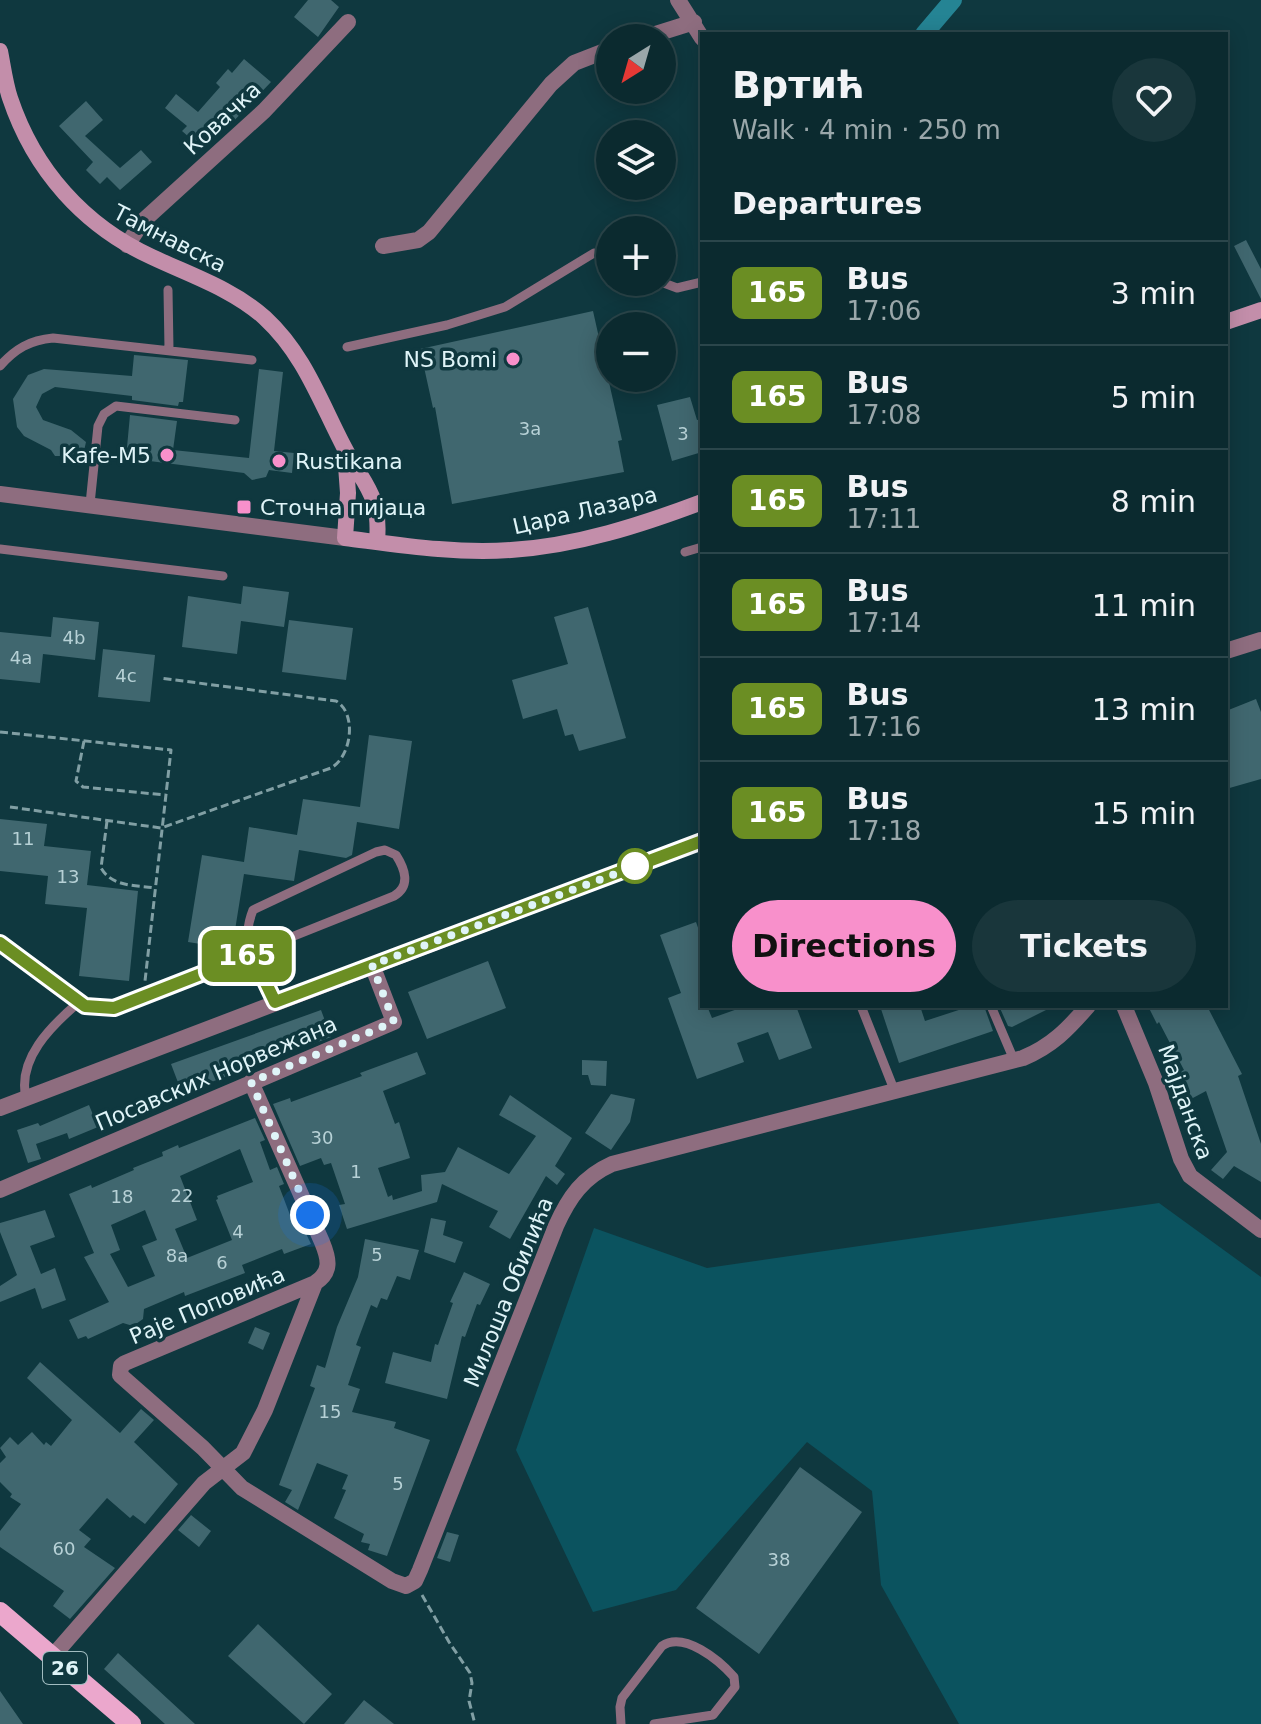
<!DOCTYPE html>
<html lang="en">
<head>
<meta charset="utf-8">
<style>
  :root { --surface:#0b2a2f; --page:#19363b; --text:#f1f3f6; --muted:#9aa7aa; --line:#2b464b; --accent:#f890cb }
  body { margin:0; font-family:"DejaVu Sans",sans-serif; background:var(--page); color:var(--text); height:100vh; display:flex; flex-direction:column; font-size:30px; white-space:nowrap }
  * { box-sizing:border-box; margin:0 }
  p { font-size:26px; color:var(--muted) }
  .icon { flex:none; width:44px; height:44px; fill:none; stroke:currentColor; stroke-width:2; stroke-linecap:round; stroke-linejoin:round }
  .map { position:relative; flex:1; overflow:hidden }
  .side { position:absolute; left:700px; top:32px; width:528px; height:976px; display:flex; flex-direction:column; background:var(--surface); border-radius:0px; box-shadow:0 4px 20px #0003,0 0 0 2px var(--line) }
  .side>* { flex:none }
  .badge { padding:0 16px; border-radius:12px; font-size:28px; line-height:52px }
  .needle { width:52px; rotate:217deg }
  .tools { position:absolute; left:596px; top:24px; display:grid; gap:16px }
  .tools a { display:grid; place-items:center; width:80px; height:80px; border-radius:50%; background:var(--surface); box-shadow:0 4px 20px #0003,0 0 0 2px var(--line); font-size:40px }
  .you { position:absolute; width:40px; height:40px; margin:-20px; border:6px solid #fff; border-radius:50%; background:#1a73e8; box-shadow:0 0 0 12px #1a73e833 }
  .map>.badge { position:absolute; translate:-50% -50%; box-shadow:0 0 0 4px #fff }
  h2 { padding:0 32px; font-size:30px; line-height:72px }
  .round { display:grid; place-items:center; flex:none; width:84px; height:84px; border-radius:42px; background:var(--page) }
  .summary { display:flex; align-items:center; justify-content:space-between; height:136px; padding:0 32px }
  h1 { font-size:38px; font-weight:700; line-height:60px }
  .cta { display:flex; gap:16px; margin-top:auto; padding:16px 32px }
  .cta a { flex:1; height:92px; border-radius:48px; background:var(--accent); color:#111; font-size:32px; font-weight:700; line-height:92px; text-align:center }
  .cta a+a { background:var(--page); color:var(--text) }
  ul { padding:0; list-style:none }
  li { display:flex; align-items:center; gap:24px; height:104px; padding:0 32px; border-top:2px solid var(--line) }
  li div { flex:1 }
  li b { display:block; font-size:30px }
  li em { font-style:normal }
  li .badge { min-width:88px; font-weight:700; text-align:center }
  .map>svg:first-child { display:block }
</style>
</head>
<body>
<div class="map">
<svg width="1261" height="1724" viewBox="0 0 1261 1724">
  <rect width="100%" height="100%" fill="#0f383f"/>
  <path fill="#0b535f" d="M1159,1203L1261,1277V1724H959L881,1585L872,1491L807,1442L676,1590L593,1612L516,1450L594,1228L707,1268Z"/>
  <g fill="none" stroke-linecap="round" stroke-linejoin="round">
    <path stroke="#258494" stroke-width="18" d="M924,34L953,0"/>
  </g>
  <path fill="#40676f" fill-rule="evenodd" d="M308,0H331L339,7L318,37L294,17Z
    M244,59L271,82L227,128L219,122L198,145L182,131L187,126L165,108L176,94L198,112L220,87L216,83L228,69L232,73Z
    M86,101L103,120L85,136L120,168L141,150L152,162L120,190L107,177L100,184L86,170L93,162L59,126Z
    M1246,240L1261,269V299L1234,246Z
    M593,311L622,440L618,441L624,472L452,504L435,407L433,408L420,349Z
    M134,355L188,360L183,402H179L178,406L132,400V396L55,387L42,394L36,407L43,420L71,430L86,442L84,451L67,456H55L51,450L24,436L17,427L13,399L28,375L44,369L132,376Z
    M259,369L283,372L274,451L294,453L292,473L269,470L266,477L252,480L244,473L126,458L130,415L177,421L173,450L249,458Z
    M690,397L697,420L702,419V452L672,461L657,405Z
    M243,586L289,592L284,627L241,621L237,654L182,647L188,596L241,604Z
    M588,607L626,738L579,751L573,734L565,736L557,709L523,719L512,680L568,664L554,617Z
    M53,617L99,622L95,660L43,654L40,683L0,679V632L51,637Z
    M289,620L353,628L346,680L282,672Z
    M103,649L155,655L150,702L98,697Z
    M1256,699L1261,712V779L1226,789V711Z
    M369,735L412,741L399,829L357,822L352,855L346,858L299,850L294,881L244,874L232,949L188,942L202,855L244,862L249,827L297,835L303,799L360,807Z
    M0,819L47,824L44,846L91,851L87,885L138,891L129,981L79,976L87,908L45,904L48,876L0,871Z
    M696,922L702,939V1006H707L712,1018L746,1006H796L812,1048L779,1060L768,1032L737,1043L744,1062L697,1079L668,998L681,993L660,935Z
    M488,961L506,1008L427,1039L408,992Z
    M880,1006H920L925,1021L971,1006H984L993,1031L899,1063Z
    M999,1006H1054L1012,1027L1008,1026Z
    M1148,1006H1207L1242,1074L1238,1076L1261,1144V1182L1234,1166L1223,1179L1211,1170L1227,1152L1206,1091L1191,1099L1178,1073L1184,1070L1159,1022L1157,1024Z
    M321,1010L331,1037L182,1093L171,1064Z
    M417,1052L426,1074L383,1091L395,1124L399,1122L410,1158L378,1168L388,1197L392,1195L393,1200L422,1191L421,1175L445,1172L458,1147L509,1174L536,1136L499,1115L510,1095L572,1138L555,1166L565,1174L557,1185L546,1176L510,1239L489,1227L498,1211L442,1184L437,1202L347,1229L339,1205L345,1204L331,1163L324,1165L321,1158L300,1166L273,1104L290,1098L291,1102L362,1076L360,1073Z
    M582,1060L607,1061L606,1086L591,1085L588,1075H582Z
    M611,1094L635,1099L630,1122L611,1150L585,1133Z
    M89,1105L98,1127L69,1139L67,1133L36,1144L41,1159L28,1163L17,1130L38,1123L40,1126Z
    M255,1118L265,1140L260,1142L270,1170L277,1167L284,1184L279,1186L290,1215L293,1214L297,1224L301,1223L311,1244L284,1254L282,1249L242,1265L245,1273L185,1296L184,1292L144,1309L143,1319L133,1326L123,1323L88,1339L86,1336L78,1339L69,1320L109,1302L84,1257L94,1253L69,1194L91,1185L92,1188L134,1170L133,1168L163,1156L162,1152L178,1145L179,1148ZM240,1149L253,1182L217,1196L218,1199L216,1200L232,1240L187,1258L175,1229L197,1220L180,1176ZM145,1210L157,1240L142,1246L155,1276L128,1287L110,1254L120,1250L111,1225Z
    M45,1210L55,1237L30,1246L41,1274L55,1268L66,1300L42,1309L35,1288L0,1302V1286L17,1275L0,1232V1223Z
    M431,1218L446,1221L443,1235L463,1242L455,1263L424,1252Z
    M365,1239L419,1250L410,1280L397,1276L387,1300L381,1298L377,1308L371,1305L356,1345L361,1347L348,1385L360,1389L352,1412L396,1422L394,1428L430,1440L387,1556L368,1550L370,1544L361,1542L364,1534L334,1518L346,1490L342,1489L348,1475L317,1463L298,1510L285,1502L292,1490L279,1485L315,1388L310,1386L317,1365L325,1368L337,1327L358,1277Z
    M464,1272L490,1284L480,1305L477,1304L465,1337L462,1336L447,1399L385,1383L393,1352L431,1362L435,1344L438,1345L453,1303L450,1302Z
    M255,1327L270,1333L263,1350L248,1343Z
    M40,1362L120,1433L141,1409L154,1420L134,1442L178,1484L145,1524L133,1515L130,1518L107,1498L79,1530L91,1539L84,1547L115,1568L70,1619L53,1606L64,1591L0,1547V1531L21,1504L10,1497L12,1494L0,1482V1463L6,1457L0,1448L10,1437L18,1445L32,1432L44,1445L46,1442L51,1446L72,1420L27,1378Z
    M800,1467L862,1512L759,1654L696,1608Z
    M191,1515L211,1531L199,1547L178,1530Z
    M447,1532L459,1535L450,1562L437,1558Z
    M258,1624L332,1694L304,1724L228,1656Z
    M118,1653L195,1724H165L104,1669Z
    M0,1691L23,1724H0Z
    M364,1700L394,1724H344Z"/>
  <g fill="none" stroke-linecap="round" stroke-linejoin="round">
    <path stroke="#819fa4" stroke-width="3" stroke-dasharray="8 4" stroke-linecap="butt" d="M0,732L171,750L145,981
      M84,741L76,781L83,787L165,795
      M10,807L161,828L331,768C352,756 357,713 336,701L160,678
      M107,821L101,868C112,887 135,885 155,888
      M422,1595L449,1642L470,1673L472,1683L469,1701L475,1724"/>
    <path stroke="#8e6d7f" stroke-width="9" d="M661,282L677,288L702,282
      M168,290L169,349
      M347,347L447,325L505,307L594,253L610,255
      M0,366C15,349 30,340 53,338L252,360
      M90,504L98,426L104,414L116,406L235,420
      M0,549L223,576
      M685,552L702,547
      M0,943L85,1006L114,1008L394,896C411,886 405,869 396,855L385,850L376,852L253,910C247,925 246,938 252,954L275,1002
      M861,1006L895,1092
      M991,1006L1014,1060
      M26,1098C17,1059 51,1026 78,1003
      M621,1724L620,1707L622,1698L662,1646C684,1631 719,1660 734,1677L735,1687L713,1715L654,1724"/>
    <path stroke="#8e6d7f" stroke-width="16" d="M678,0L702,38
      M643,38L694,22
      M127,245L143,221L264,111L348,22
      M383,246L418,240L429,232L551,84L574,63L610,49
      M1226,651L1261,640
      M1124,1006L1156,1083L1181,1159L1190,1176L1261,1230
      M0,1108L702,841
      M0,1190L394,1022L372,965
      M315,1283L125,1363L121,1366L120,1375L203,1448L242,1488L392,1581L406,1586L415,1581L420,1570L556,1226C569,1197 583,1177 612,1164L1023,1058C1052,1046 1068,1029 1088,1006
      M52,1657L204,1483L243,1453L265,1410L315,1283C332,1272 329,1259 322,1242L251,1082"/>
    <path stroke="#8e6d7f" stroke-width="16" d="M0,494L345,538"/>
    <path stroke="#c38eaa" stroke-width="16" d="M0,51C3,66 5,83 10,98C34,170 84,226 152,257C190,275 233,289 265,318C304,354 320,401 344,447C364,486 381,493 377,542
      M1226,322L1261,310
      M345,452L348,493L345,538C400,545 455,554 511,550C576,546 641,525 702,502"/>
    <path stroke="#eba7cc" stroke-width="20" d="M0,1612L131,1724"/>
  </g>
  <g fill="none" stroke-linecap="round" stroke-linejoin="round">
    <g stroke="#fff" stroke-width="18">
      <path id="line" d="M0,943L85,1006L114,1008L252,954L275,1002L702,841"/>
    </g>
    <use href="#line" stroke="#6b8e23" stroke-width="12"/>
    <path stroke="#dff4f8" stroke-width="8" stroke-dasharray="0 14.4" d="M310,1215L251,1082L394,1022L372,965L647,862L635,866"/>
  </g>
  <g fill="#f890cb" stroke="#0f383f" stroke-width="3">
    <circle cx="513" cy="359" r="8"/>
    <circle cx="167" cy="455" r="8"/>
    <circle cx="279" cy="461" r="8"/>
    <rect x="236" y="499" width="16" height="16" rx="4"/>
  </g>
  <circle fill="#fff" stroke="#6b8e23" stroke-width="4" cx="635" cy="866" r="16"/>
  <g text-anchor="middle" stroke-width="7" stroke-linejoin="round" paint-order="stroke">
    <g font-size="18" fill="#b7d1d6">
      <text x="530" y="435">3a</text>
      <text x="683" y="440">3</text>
      <text x="74" y="644">4b</text>
      <text x="21" y="664">4a</text>
      <text x="126" y="682">4c</text>
      <text x="23" y="845">11</text>
      <text x="68" y="883">13</text>
      <text x="322" y="1144">30</text>
      <text x="356" y="1178">1</text>
      <text x="182" y="1202">22</text>
      <text x="122" y="1203">18</text>
      <text x="238" y="1238">4</text>
      <text x="377" y="1261">5</text>
      <text x="177" y="1262">8a</text>
      <text x="222" y="1269">6</text>
      <text x="330" y="1418">15</text>
      <text x="398" y="1490">5</text>
      <text x="64" y="1555">60</text>
      <text x="779" y="1566">38</text>
    </g>
    <rect fill="#0f383f" stroke="#a1bcc0" stroke-width="2" x="43" y="1652" width="44" height="32" rx="6"/>
    <g font-size="20" font-weight="bold" fill="#dff4f8">
      <text x="65" y="1675">26</text>
    </g>
    <g font-size="22" fill="#dff4f8" stroke="#0f383f">
      <text transform="translate(222 118) rotate(-43)" y="8">Ковачка</text>
      <text transform="translate(170 238) rotate(27)" y="8">Тамнавска</text>
      <text transform="translate(585 510) rotate(-13)" y="8">Цара Лазара</text>
      <text transform="translate(216 1073) rotate(-23)" y="8">Посавских Норвежана</text>
      <text transform="translate(1186 1102) rotate(70)" y="8">Мајданска</text>
      <text transform="translate(508 1292) rotate(-68)" y="8">Милоша Обилића</text>
      <text transform="translate(207 1305) rotate(-23)" y="8">Раје Поповића</text>
    </g>
    <g font-size="22" fill="#dff4f8" stroke="#0f383f" text-anchor="end">
      <text x="497" y="367">NS Bomi</text>
      <text x="151" y="463">Kafe-M5</text>
      <text x="295" y="469" text-anchor="start">Rustikana</text>
      <text x="260" y="515" text-anchor="start">Сточна пијаца</text>
    </g>
  </g>
</svg>
<div class="tools">
<a><svg class="needle" viewBox="-14 -14 28 28"><path d="M0-13l5 13h-10z" fill="#e53935"/><path d="M0 13l5-13h-10z" fill="#9aa7aa"/></svg></a>
<a><svg class="icon" aria-label="layers" viewBox="0 0 24 24"><path d="M12 4l9 5-9 5-9-5zM3 14l9 5 9-5"/></svg></a>
<a>+</a>
<a>−</a>
</div>
<div class="you" style="left:310px;top:1215px"></div>
<b class="badge" style="left:247px;top:956px;background:#6b8e23;color:#fff">165</b>
<section class="side">
<div class="summary"><div><h1>Вртић</h1><p>Walk · 4 min · 250 m</p></div><a class="round"><svg class="icon" aria-label="heart" viewBox="0 0 24 24"><path d="M12 20l-8-8c-3-5 5-10 8-4 3-6 11-1 8 4z"/></svg></a></div>
<h2>Departures</h2>
<ul>
<li><span class="badge" style="background:#6b8e23;color:#fff">165</span><div><b>Bus</b><p>17:06</p></div><em>3 min</em></li>
<li><span class="badge" style="background:#6b8e23;color:#fff">165</span><div><b>Bus</b><p>17:08</p></div><em>5 min</em></li>
<li><span class="badge" style="background:#6b8e23;color:#fff">165</span><div><b>Bus</b><p>17:11</p></div><em>8 min</em></li>
<li><span class="badge" style="background:#6b8e23;color:#fff">165</span><div><b>Bus</b><p>17:14</p></div><em>11 min</em></li>
<li><span class="badge" style="background:#6b8e23;color:#fff">165</span><div><b>Bus</b><p>17:16</p></div><em>13 min</em></li>
<li><span class="badge" style="background:#6b8e23;color:#fff">165</span><div><b>Bus</b><p>17:18</p></div><em>15 min</em></li>
</ul>
<div class="cta"><a>Directions</a><a>Tickets</a></div>
</section>
</div>
</body>
</html>
